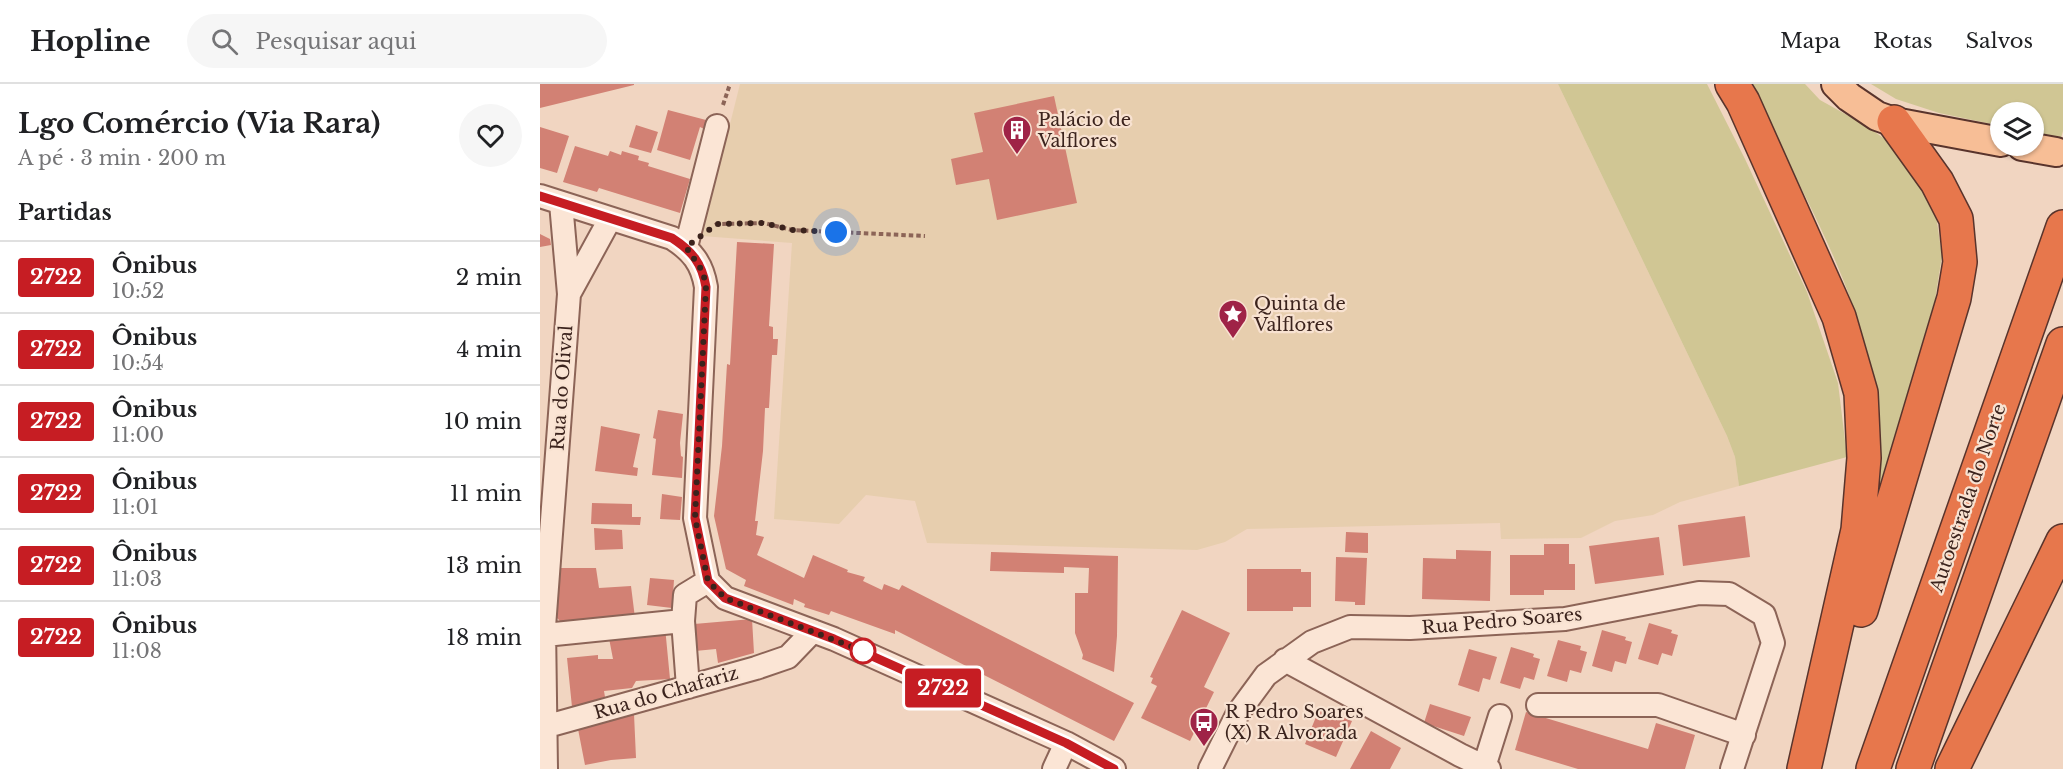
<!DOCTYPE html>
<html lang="pt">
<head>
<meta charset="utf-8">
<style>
  :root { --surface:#fff; --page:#f6f6f6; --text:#202124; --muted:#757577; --line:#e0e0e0 }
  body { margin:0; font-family:"Libre Baskerville",serif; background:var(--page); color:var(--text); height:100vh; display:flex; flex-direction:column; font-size:22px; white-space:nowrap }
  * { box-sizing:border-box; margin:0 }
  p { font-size:20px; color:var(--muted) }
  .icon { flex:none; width:33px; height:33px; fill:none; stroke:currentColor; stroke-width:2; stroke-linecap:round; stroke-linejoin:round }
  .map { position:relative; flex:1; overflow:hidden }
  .panel { display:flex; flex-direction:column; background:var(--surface); width:540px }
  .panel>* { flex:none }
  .badge { padding:0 12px; border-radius:4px; font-size:21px; line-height:39px }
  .controls { position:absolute; left:1450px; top:18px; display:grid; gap:12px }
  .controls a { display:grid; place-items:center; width:54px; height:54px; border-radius:50%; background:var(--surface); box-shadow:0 2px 4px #0004; font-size:30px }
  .you { position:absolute; width:30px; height:30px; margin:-15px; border:4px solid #fff; border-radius:50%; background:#1a73e8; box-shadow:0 0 0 9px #1a73e833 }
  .map>.badge { position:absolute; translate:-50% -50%; box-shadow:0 0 0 3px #fff }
  h2 { padding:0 18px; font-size:22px; line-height:54px }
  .round { display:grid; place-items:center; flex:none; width:63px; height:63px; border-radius:32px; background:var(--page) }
  .headline { display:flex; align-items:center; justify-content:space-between; height:102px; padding:0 18px }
  h1 { font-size:28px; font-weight:700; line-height:45px }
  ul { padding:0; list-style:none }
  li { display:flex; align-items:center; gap:18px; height:72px; padding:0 18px; border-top:2px solid var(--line) }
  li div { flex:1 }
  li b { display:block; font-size:22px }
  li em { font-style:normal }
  li .badge { min-width:66px; font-weight:700; text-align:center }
  header { display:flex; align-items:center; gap:36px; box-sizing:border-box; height:84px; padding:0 30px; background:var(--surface); border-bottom:2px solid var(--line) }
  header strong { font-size:28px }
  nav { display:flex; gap:33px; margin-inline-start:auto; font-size:21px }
  .search { width:420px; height:54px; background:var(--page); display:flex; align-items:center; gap:15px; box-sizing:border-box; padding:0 21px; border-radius:33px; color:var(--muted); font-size:22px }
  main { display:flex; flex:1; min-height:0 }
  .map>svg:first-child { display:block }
</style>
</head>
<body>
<header>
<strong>Hopline</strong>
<div class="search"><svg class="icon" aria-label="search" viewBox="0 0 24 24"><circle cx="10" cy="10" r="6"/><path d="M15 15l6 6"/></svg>Pesquisar aqui</div>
<nav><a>Mapa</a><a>Rotas</a><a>Salvos</a></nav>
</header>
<main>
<section class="panel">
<div class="headline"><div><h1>Lgo Comércio (Via Rara)</h1><p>A pé · 3 min · 200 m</p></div><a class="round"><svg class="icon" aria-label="heart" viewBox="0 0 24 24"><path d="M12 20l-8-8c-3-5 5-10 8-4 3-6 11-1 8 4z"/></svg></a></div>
<h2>Partidas</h2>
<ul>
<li><span class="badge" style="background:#c61d23;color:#fff">2722</span><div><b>Ônibus</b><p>10:52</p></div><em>2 min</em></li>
<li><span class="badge" style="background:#c61d23;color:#fff">2722</span><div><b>Ônibus</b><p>10:54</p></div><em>4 min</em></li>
<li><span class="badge" style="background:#c61d23;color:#fff">2722</span><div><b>Ônibus</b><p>11:00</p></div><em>10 min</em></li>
<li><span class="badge" style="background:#c61d23;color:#fff">2722</span><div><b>Ônibus</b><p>11:01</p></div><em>11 min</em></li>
<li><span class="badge" style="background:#c61d23;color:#fff">2722</span><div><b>Ônibus</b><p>11:03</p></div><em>13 min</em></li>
<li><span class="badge" style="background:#c61d23;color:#fff">2722</span><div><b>Ônibus</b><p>11:08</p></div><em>18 min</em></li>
</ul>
</section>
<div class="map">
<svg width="1523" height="685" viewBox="0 0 1523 685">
  <rect width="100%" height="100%" fill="#f1d5c1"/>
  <path fill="#e7ceae" d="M200,0H1018L1187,352L1195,373L1199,402L1140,418L1113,431L1075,437L1041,454L961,455L960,439L707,445L685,458L657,466L387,459L375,417L326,411L299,440L234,435L252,159L162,152Z"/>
  <path fill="#d0c694" d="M1018,0H1167L1205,75L1267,208L1298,299L1307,373L1199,402L1195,373L1187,352Z
    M1208,0H1265L1280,16L1325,41L1356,63L1382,94L1396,131L1402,172L1395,216L1340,401C1338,342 1333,279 1313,222C1286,145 1244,73 1208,0Z
    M1331,0H1523V47L1521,54L1494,48V28H1461V42L1399,29L1356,15Z"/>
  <path fill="#d28174" d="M0,0H94V1L0,24Z
    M514,12L537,119L457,136L449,95L416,101L411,75L443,68L434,29Z
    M128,26L166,36L164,45L160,43L150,76L117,66Z
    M96,41L118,48L111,69L89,63Z
    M0,43L29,52L17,89L0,84Z
    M35,62L68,72L70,67L81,71L82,67L99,72L98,76L109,79L108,82L150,95L140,129L59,104L57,108L23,98Z
    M0,150L10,155L11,161L0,163Z
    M197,158L234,160L229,242L233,243V255H238L237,271H232L229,324H225L223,367L215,437H218L216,451L224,453L217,471L264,494L273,471L308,486L307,488L325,493L323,497L342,506L344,500L359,506L362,501L594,619L574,657L355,546V550L291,527L289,531L264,523L265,520L254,515L253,521L204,502L206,496L186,485L174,432L182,362L187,280L190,281Z
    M118,326L143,330L140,359L141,372L143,373L142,394L112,391L116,355L113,354Z
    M61,342L100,350L93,383L98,384L97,392L55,387Z
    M122,410L142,413L140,436L120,435Z
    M52,419L92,420V433H101L100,441L51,440Z
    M1205,432L1210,473L1143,482L1138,441Z
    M54,444L82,446L83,465L55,466Z
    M806,448L828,449V469L805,468Z
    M1119,453L1124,491L1055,500L1049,462Z
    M1004,460H1029V480H1035V506H1004V511H970V471H1004Z
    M916,466L951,467L950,517L882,515L883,474L916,475Z
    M451,468L578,472L577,552L574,588L542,575L543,571L535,549V509H548L549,484L524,483V489L450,487Z
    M796,473L827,474L825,521H815V518L795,517Z
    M19,484H56L59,504L91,502L95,534L25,542L17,534Z
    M707,485H761V488H771V523H753V527H707Z
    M110,494L134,496L132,524L107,521Z
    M642,526L690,549L664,603L674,608L650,657L601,634L617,602L611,599L613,594L610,593Z
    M212,535L214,569L178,579L176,565L155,567L154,540Z
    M1109,539L1132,546L1131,549L1138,551L1132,572L1122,569L1118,581L1098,575Z
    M125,543L130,595L96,597L92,604L64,607L65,613L32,623L27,574L58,571V575H73L68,549Z
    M1062,546L1086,553L1085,556L1092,558L1086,580L1075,577L1072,588L1052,582Z
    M1018,556L1041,562L1040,566L1047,568L1041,589L1030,586L1027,598L1007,592Z
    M971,563L994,570L993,573L1000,575L994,596L984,593L980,605L960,599Z
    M929,565L957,573L950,596L943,594L939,608L918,601Z
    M890,620L931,633L924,652L884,639Z
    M780,623L812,637L796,673L765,660Z
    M986,628L1108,665L1116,639L1155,651L1145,685H1038L975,666Z
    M94,630L96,674L71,676L45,681L38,645Z
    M831,647L861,664L850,685H810Z"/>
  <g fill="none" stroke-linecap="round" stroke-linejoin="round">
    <g stroke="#8c6457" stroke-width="26">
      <path id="minor" d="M0,112L132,154C152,167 162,179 166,203L155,434L168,497L185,514L294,555L526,659L574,685
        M146,163L177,42
        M29,210L70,135
        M5,551L143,537
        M745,576L920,671L949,685
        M148,603L143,537L145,511L168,497
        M998,621H1118L1204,651
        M4,643L216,584L248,573L273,547
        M944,683L960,632
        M6,685L4,543L29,210L21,119
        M514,685L526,659
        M670,685L698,629L726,591L772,558L810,543L870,544L1025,535L1159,509L1189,510L1224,531L1233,559L1192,685"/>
    </g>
    <g stroke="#59342c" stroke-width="32">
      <path id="major" d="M1296,0L1309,13L1337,32L1354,38L1461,58
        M1482,62L1516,68"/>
    </g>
    <g stroke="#59342c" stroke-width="36">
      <path id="highway" d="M1192,0L1203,18L1299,233L1321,309L1324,374L1318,446L1264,685
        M1321,526L1414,214L1420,178L1416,135L1397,98L1354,38
        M1333,685L1523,143
        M1373,685L1523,260
        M1412,685L1523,457"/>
    </g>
    <path stroke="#8c6457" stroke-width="4" stroke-dasharray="4.5 3" stroke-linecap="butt" d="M183,21L190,0
      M175,141L177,140L224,139L252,146L385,152"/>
    <use href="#minor" stroke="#fbe5d5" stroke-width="22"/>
    <use href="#major" stroke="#f7be96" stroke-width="28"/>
    <use href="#highway" stroke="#e7774c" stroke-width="33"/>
  </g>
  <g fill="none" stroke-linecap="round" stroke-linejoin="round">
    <g stroke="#fff" stroke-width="14">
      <path id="line" d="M0,112L132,154C152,167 162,179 166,203L155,434L168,497L185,514L294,555L526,659L574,685"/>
    </g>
    <use href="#line" stroke="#c61d23" stroke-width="9"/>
    <path stroke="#3b231d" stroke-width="6" stroke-dasharray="0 10.8" d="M296,148L252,146L224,139L177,140L146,163L163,188L166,203L155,434L168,497L185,514L323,567"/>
  </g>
  <defs>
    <g id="building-pin" transform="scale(1.5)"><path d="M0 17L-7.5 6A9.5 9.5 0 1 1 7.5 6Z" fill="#9f2347" stroke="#f8e2d1"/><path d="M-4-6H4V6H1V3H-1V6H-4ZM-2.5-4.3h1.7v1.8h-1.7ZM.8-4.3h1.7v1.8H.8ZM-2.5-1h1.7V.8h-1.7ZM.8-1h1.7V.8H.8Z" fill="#fff"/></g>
    <g id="sight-pin" transform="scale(1.5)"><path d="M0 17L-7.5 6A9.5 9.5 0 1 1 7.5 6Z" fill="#9f2347" stroke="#f8e2d1"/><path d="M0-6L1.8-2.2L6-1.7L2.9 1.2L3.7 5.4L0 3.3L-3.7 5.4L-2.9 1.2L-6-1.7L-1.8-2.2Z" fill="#fff"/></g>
    <g id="bus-pin" transform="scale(1.5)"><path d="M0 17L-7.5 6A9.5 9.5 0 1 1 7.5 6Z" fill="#9f2347" stroke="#f8e2d1"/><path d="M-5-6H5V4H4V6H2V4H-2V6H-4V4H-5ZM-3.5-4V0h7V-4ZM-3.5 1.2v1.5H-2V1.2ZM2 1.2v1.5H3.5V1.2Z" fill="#fff"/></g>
  </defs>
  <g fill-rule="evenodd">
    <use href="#building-pin" x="477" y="46"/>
    <use href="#sight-pin" x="693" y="230"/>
    <use href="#bus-pin" x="664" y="638"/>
  </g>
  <circle fill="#fff" stroke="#c61d23" stroke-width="3" cx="323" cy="567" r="12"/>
  <g text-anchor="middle" stroke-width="4.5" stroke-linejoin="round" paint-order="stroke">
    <g font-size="18" fill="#3b231d" stroke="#f8e2d1" text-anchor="start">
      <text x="498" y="42">Palácio de<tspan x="498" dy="21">Valflores</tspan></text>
      <text x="714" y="226">Quinta de<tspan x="714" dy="21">Valflores</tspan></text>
      <text x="685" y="634">R Pedro Soares<tspan x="685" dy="21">(X) R Alvorada</tspan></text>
    </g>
    <g font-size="18" fill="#3b231d" stroke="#f8e2d1">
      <text transform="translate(22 304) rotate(-86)" y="6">Rua do Olival</text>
      <text transform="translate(1428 414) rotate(-71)" y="6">Autoestrada do Norte</text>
      <text transform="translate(962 537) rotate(-5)" y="6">Rua Pedro Soares</text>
      <text transform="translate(126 609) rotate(-16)" y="6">Rua do Chafariz</text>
    </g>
  </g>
</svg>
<div class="controls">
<a><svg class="icon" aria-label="layers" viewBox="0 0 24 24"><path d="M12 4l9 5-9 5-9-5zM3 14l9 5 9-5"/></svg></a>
</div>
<div class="you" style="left:296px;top:148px"></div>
<b class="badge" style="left:403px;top:604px;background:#c61d23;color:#fff">2722</b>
</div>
</main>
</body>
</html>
